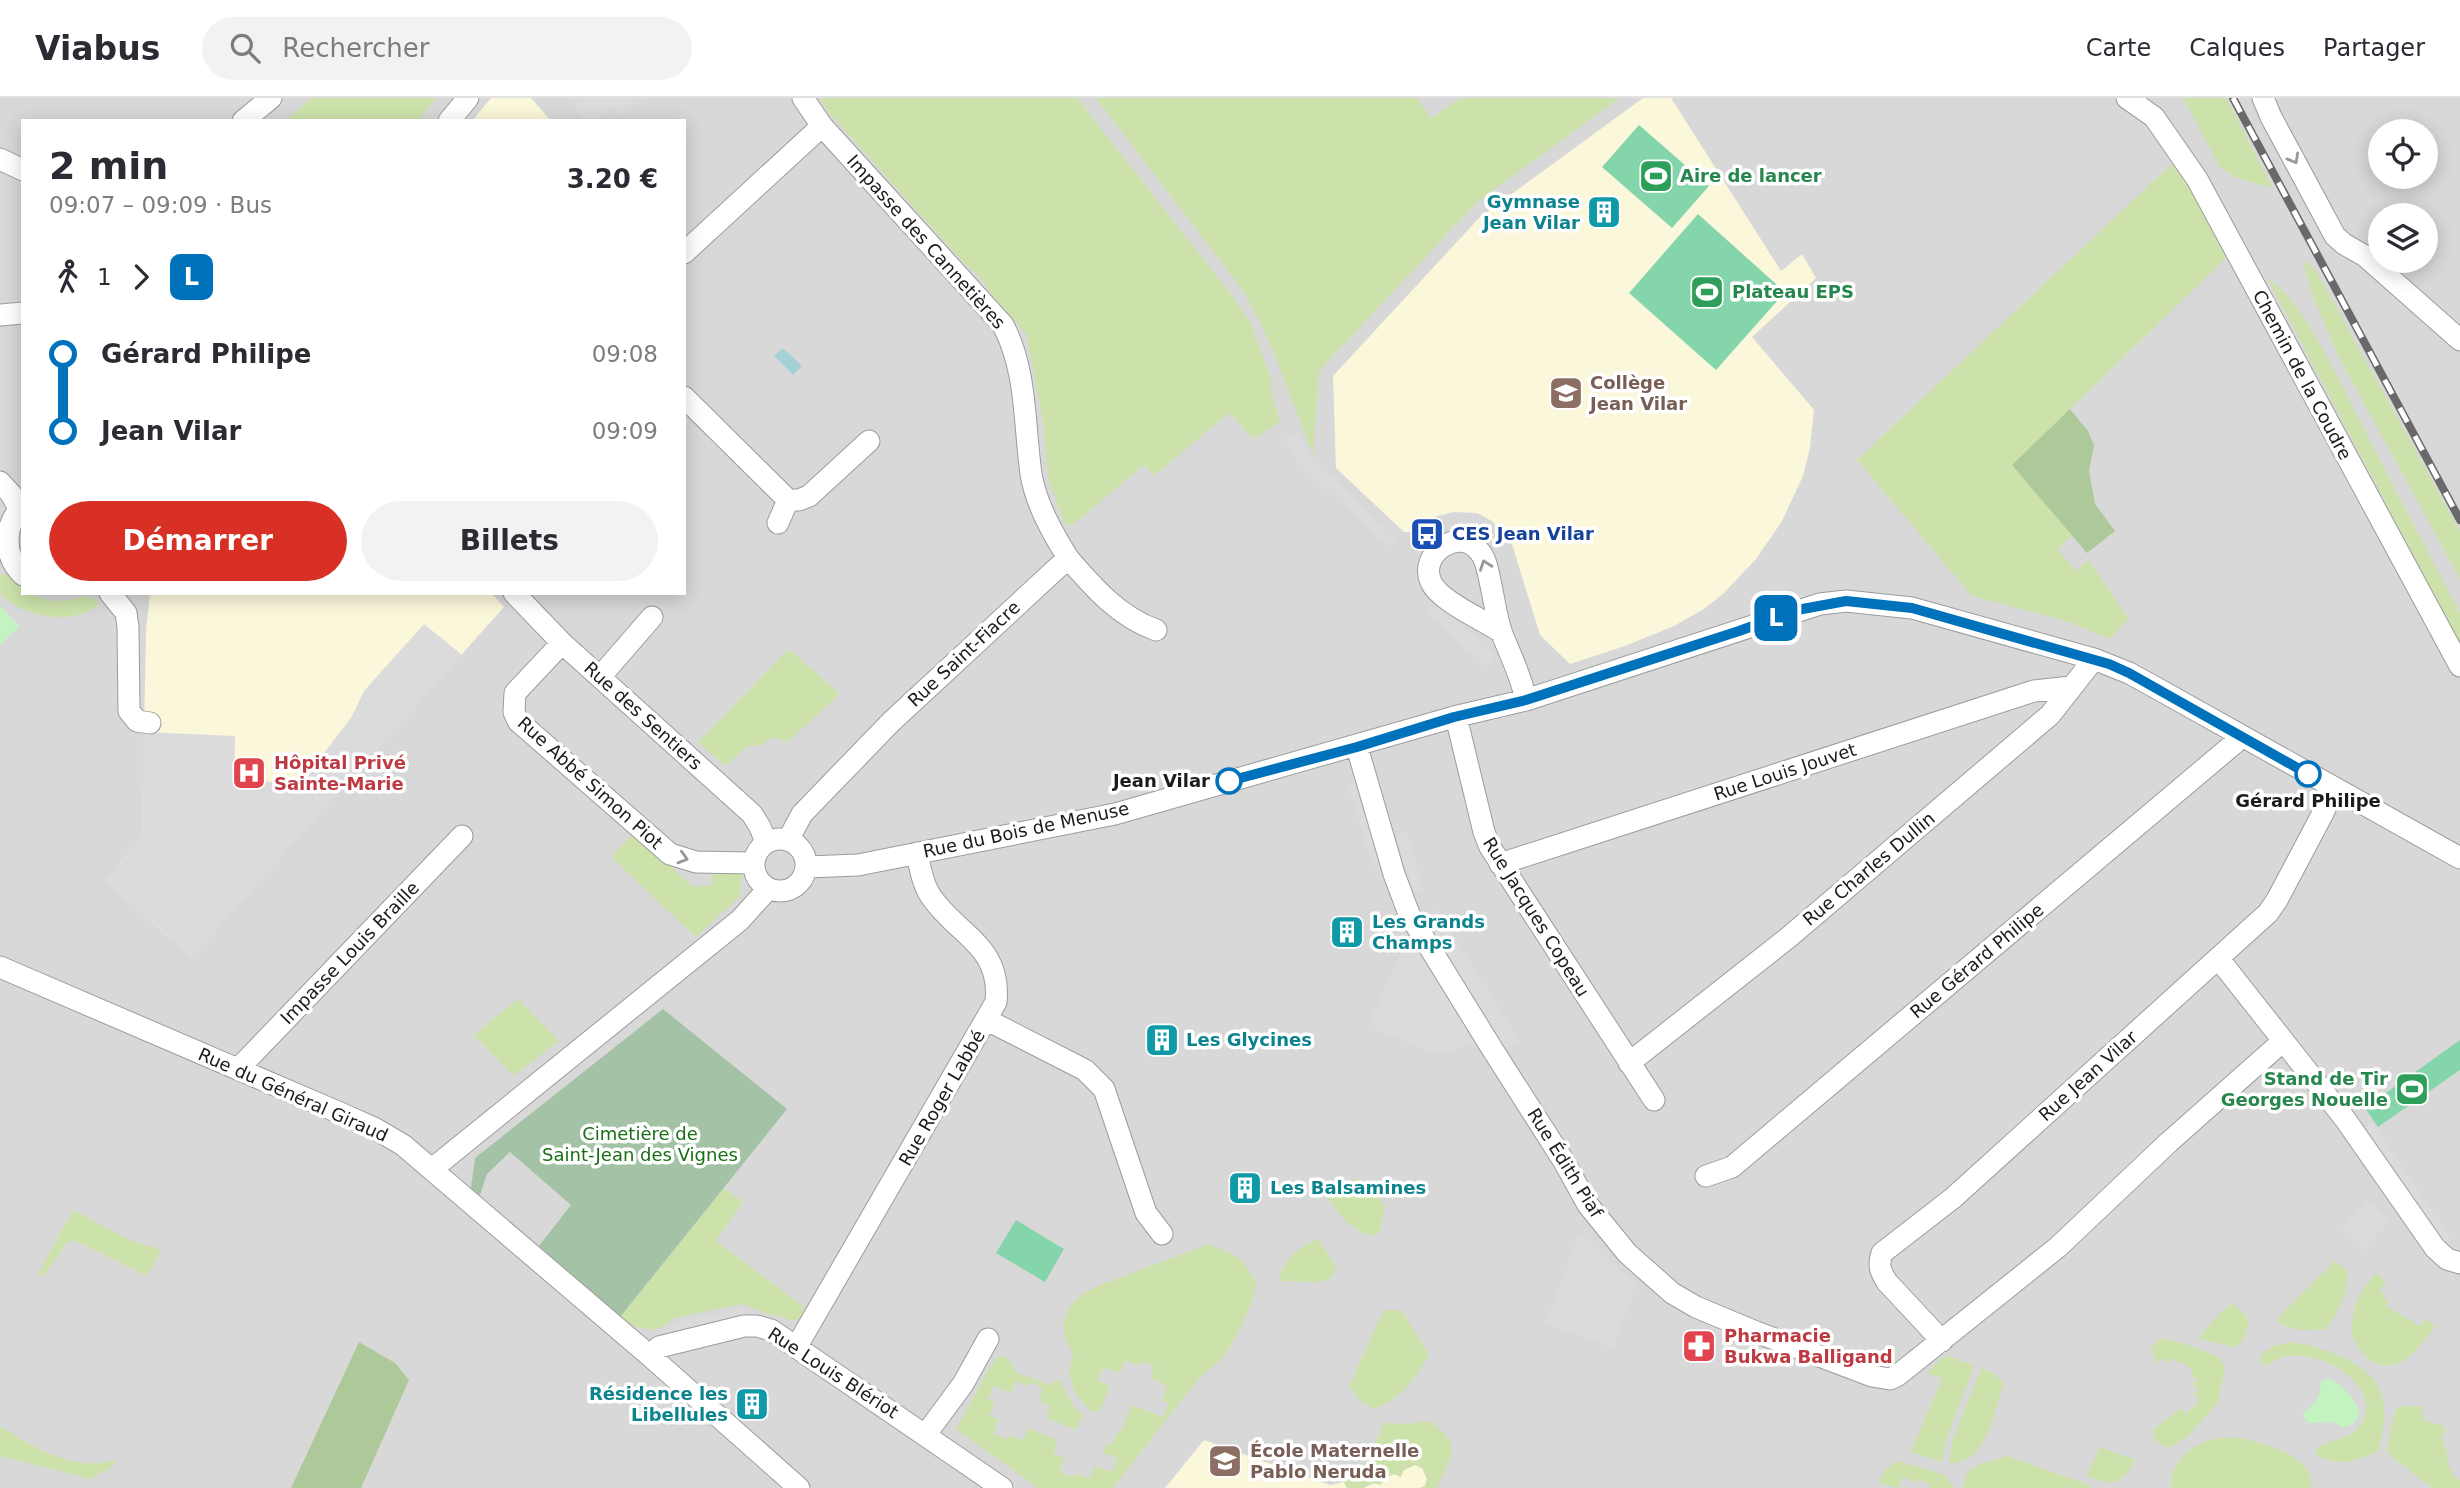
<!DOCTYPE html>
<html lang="fr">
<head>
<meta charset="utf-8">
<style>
  :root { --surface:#fff; --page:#f2f2f3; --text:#2b2b33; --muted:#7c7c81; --line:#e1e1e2; --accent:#d93025 }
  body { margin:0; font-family:"DejaVu Sans",sans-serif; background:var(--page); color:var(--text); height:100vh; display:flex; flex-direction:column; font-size:26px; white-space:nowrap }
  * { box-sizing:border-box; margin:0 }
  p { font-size:23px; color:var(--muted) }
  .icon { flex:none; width:38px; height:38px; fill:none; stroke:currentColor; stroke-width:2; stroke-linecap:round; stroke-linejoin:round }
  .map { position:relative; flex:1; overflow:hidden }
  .side { position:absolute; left:21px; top:21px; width:665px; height:476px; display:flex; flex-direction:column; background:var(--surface); border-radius:0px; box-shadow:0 4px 18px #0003 }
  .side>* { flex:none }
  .badge { padding:0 14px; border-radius:10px; font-size:24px; line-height:46px }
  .buttons { position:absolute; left:2368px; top:21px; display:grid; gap:14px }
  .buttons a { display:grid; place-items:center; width:70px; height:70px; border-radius:50%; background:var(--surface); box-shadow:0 4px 18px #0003; font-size:35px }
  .map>.badge { position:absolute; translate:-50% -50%; box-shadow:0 0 0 4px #fff }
  .legs { display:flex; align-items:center; gap:10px; height:77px; padding:0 28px; font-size:23px }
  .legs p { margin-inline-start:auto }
  .summary { display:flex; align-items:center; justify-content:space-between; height:119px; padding:0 28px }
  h1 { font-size:38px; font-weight:700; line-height:52px }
  .primary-button { display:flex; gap:14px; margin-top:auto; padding:14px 28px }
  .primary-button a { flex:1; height:80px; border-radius:42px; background:var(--accent); color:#fff; font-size:28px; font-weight:700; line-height:80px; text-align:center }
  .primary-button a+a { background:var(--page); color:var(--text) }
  ul { padding:0 28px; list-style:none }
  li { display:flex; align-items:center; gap:24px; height:77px; font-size:26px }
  li i { display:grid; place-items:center; width:10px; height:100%; margin:0 9px; background:currentColor }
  li i::after { content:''; width:18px; height:18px; margin:-9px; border:5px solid; border-radius:50%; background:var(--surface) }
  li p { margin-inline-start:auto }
  li:first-child i { background:linear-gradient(#0000 50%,currentColor 0) }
  li:last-child i { background:linear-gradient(currentColor 50%,#0000 0) }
  header { display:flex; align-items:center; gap:42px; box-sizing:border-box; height:98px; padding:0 35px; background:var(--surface); border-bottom:2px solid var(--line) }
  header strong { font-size:33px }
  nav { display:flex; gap:38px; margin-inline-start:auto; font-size:24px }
  .search { width:490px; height:63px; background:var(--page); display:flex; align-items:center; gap:18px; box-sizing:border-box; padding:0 24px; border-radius:38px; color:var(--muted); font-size:26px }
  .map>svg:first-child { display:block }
</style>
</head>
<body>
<header>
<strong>Viabus</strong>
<div class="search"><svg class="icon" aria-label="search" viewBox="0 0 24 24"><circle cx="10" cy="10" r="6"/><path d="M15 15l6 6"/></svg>Rechercher</div>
<nav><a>Carte</a><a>Calques</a><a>Partager</a></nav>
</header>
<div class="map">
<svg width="2460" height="1390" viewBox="0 0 2460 1390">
  <rect width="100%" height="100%" fill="#ece7e1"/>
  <path fill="#d9d8d8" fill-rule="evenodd" d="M0,0H2460V1390H0ZM23,23H684V495H23ZM2380,33H2426V79H2380ZM2380,117H2426V163H2380Z"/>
  <path fill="#fbf7da" d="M491,0H531L551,23H472Z
    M1643,0H1671L1781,173L1802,156L1816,180L1752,239L1814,312L1810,350L1803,378L1782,423L1756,461L1723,496L1704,511L1674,528L1625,548L1570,566L1540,537L1512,446L1492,423L1477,415L1454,414L1438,418L1413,434H1404L1336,370L1333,278L1479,120Z
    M150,495H491L504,509L191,859L106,782L142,739L146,534Z
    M1204,1342L1330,1387L1344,1384L1347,1390H1165Z
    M1415,1367L1423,1370L1427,1381L1425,1388L1420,1390H1363Z"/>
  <path fill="#cde2ab" d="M312,0H436L418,23H285Z
    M819,0H1077L1233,199L1250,224L1271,280V292L1280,324L1253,341L1229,315L1154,378L1144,367L1074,426L1065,427L1048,379L1043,322L1026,236L989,193L983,182L962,163L830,16Z
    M1096,0H1417L1431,20L1461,0H1620L1477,104L1319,273L1313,357C1290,300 1273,241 1241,190Z
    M2183,0H2226L2273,90L2236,80L2220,69Z
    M2176,62L2228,158L2012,367L2073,437L2057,451L2076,473L2088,462L2129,521L2109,541L2069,524L1972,498L1857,362Z
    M2303,162L2316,173L2460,433V481L2337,256L2311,193Z
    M2268,181C2303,200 2345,295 2365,333C2396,394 2428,454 2460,515V546Z
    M0,476L10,477L23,491V495C34,495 44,504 57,503C71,503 84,495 97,502L98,507C69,529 25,519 0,496Z
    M789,551L840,596L787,644L773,639L760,648L749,647L726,668L698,644Z
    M634,734L693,789L711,787L713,773L742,774L740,798L696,839L611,759Z
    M518,901L559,943L514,978L474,937Z
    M1358,1081L1373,1090L1385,1109L1380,1133L1376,1137C1354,1138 1337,1113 1325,1098C1333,1087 1345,1084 1358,1081Z
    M723,1090L743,1104L716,1143L804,1209L803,1217L796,1223L768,1216L742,1206L675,1220L661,1230L652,1232L635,1229L620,1219Z
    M73,1112L130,1142L161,1152L147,1178L74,1142L67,1145L43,1179L39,1174Z
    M1318,1141L1336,1169L1333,1178L1322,1184L1279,1183C1283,1160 1298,1150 1318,1141Z
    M1209,1146C1238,1158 1242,1158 1257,1186C1253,1204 1233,1250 1220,1262C1211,1270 1203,1276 1195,1285L1113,1390H1038L956,1331L990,1269L999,1257L1008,1261L1017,1275L1051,1287L1059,1280L1075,1311L1083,1316L1076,1332L1046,1320L1050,1308L1039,1303L1043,1290L1030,1284L1028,1288L1016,1283L1011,1295L994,1288L988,1301L994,1305L989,1318L998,1322L994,1336L1007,1341L1009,1337L1023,1342L1028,1330L1057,1342L1053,1355L1064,1360L1060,1374L1073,1379L1075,1375L1089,1381L1095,1368L1112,1374L1117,1360L1103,1355L1107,1345L1112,1346L1118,1333L1121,1334L1132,1307L1163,1319L1169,1305L1162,1302L1167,1288L1150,1280L1154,1268L1142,1263L1139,1268L1125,1263L1120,1275L1103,1269L1098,1283L1110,1288L1101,1311L1093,1314L1084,1307L1075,1294L1069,1275L1073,1256L1065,1240L1063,1227L1070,1208L1083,1196L1103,1186Z
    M2335,1163L2347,1173C2350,1194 2338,1214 2326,1231L2299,1232L2278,1225L2281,1216Z
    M2376,1175L2386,1184L2380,1192L2385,1197L2383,1199L2389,1204L2386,1208L2420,1228L2426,1221L2435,1229C2425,1241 2415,1257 2401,1264C2379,1275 2357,1257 2352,1235C2351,1229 2353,1219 2354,1213C2357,1197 2366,1187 2376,1175Z
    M2234,1206L2249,1222C2247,1234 2245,1243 2235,1249L2199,1241C2210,1227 2217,1214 2234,1206Z
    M1387,1211L1402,1213L1429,1257C1415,1281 1401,1302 1373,1311L1361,1303L1349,1289L1381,1217Z
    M2160,1240L2187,1246L2218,1259L2225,1269L2218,1305L2186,1340L2168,1350L2155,1342L2153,1332L2180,1311L2186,1316L2200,1301L2194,1296L2198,1291L2193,1286L2197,1282L2191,1276L2193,1273L2182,1263L2179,1266L2173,1260L2169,1265L2163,1260L2159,1265L2154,1260L2151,1250Z
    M2291,1244C2319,1248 2363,1262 2378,1288C2389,1306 2383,1333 2379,1353C2358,1362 2340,1370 2318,1358L2316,1351C2330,1340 2352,1343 2362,1324C2381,1285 2323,1255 2291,1258C2281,1258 2274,1263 2266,1268L2260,1262L2262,1255L2277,1247Z
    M1949,1258L1974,1268L1946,1342L1942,1364L1911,1354L1942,1280L1927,1275L1941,1261Z
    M1981,1270L1994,1276L2004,1285C1994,1313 1987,1367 1949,1365L1952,1343Z
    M2402,1308L2422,1309L2424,1323H2430L2431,1326L2439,1325L2447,1332L2441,1340L2446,1344L2443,1348L2448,1353L2445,1357L2450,1361L2446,1366L2452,1371L2450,1374L2460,1383V1390H2432L2386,1354L2395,1312Z
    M1429,1323L1443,1334L1452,1346L1451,1358L1437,1390H1420L1425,1388L1427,1381L1422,1370L1415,1367L1404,1372L1401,1379L1393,1376L1384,1380L1381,1387L1373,1385L1363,1390H1347L1344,1384C1368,1366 1373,1353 1384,1325L1405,1326Z
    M0,1328C34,1350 74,1374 116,1362L111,1370L90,1381L0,1358Z
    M2244,1340C2267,1348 2315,1357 2311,1390H2171C2168,1367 2189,1348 2210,1342C2221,1339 2234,1340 2244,1340Z
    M2100,1349L2135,1362C2126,1386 2107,1390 2087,1377Z
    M2007,1358L2089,1387L2090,1390H1964L1966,1376L1978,1367Z
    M1898,1363L1945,1377L1954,1390H1929L1930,1386L1918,1381L1916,1385L1903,1379L1898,1390L1878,1385L1884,1373Z"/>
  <path fill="#adc899" d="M2070,311L2088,333L2094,347L2089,373L2095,406L2115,433L2087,455L2012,367Z
    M359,1244L395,1265L409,1282L361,1390H291Z"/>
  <path fill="#a4c2a5" d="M663,911L787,1011L620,1219L539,1148L571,1107L510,1054L487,1076L480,1097L471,1090L475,1060Z"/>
  <path fill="#c3f3c0" d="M0,508L19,528L0,547Z
    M2327,1281C2343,1284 2375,1319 2348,1328C2341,1330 2339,1326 2332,1324C2325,1323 2317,1325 2309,1325L2303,1318V1314C2316,1306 2321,1299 2321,1284Z"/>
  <path fill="#85d5ac" d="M1639,27L1709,88L1672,130L1602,69Z
    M1698,116L1785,194L1716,272L1629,195Z
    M2460,942V972L2378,1029L2365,1010Z
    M1016,1122L1064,1151L1045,1184L996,1155Z"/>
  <path fill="#dbdbdb" d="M579,0H644L620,18L613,9L596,23H585L572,6Z
    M1296,334L1311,360L1398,441L1390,450L1300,367L1284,341Z
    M1437,505L1496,559L1487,570L1428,516Z
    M424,526L462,557L191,859L106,782L142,739L143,634L235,638L234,681L300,686L351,620L364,593Z
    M1359,683L1386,767L1374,771L1348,687Z
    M1406,734L1424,792L1414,795L1396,737Z
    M1438,812L1520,944L1506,953L1424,820Z
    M1413,843H1420L1480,938L1476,945L1437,956L1377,932L1372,927V918L1406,847Z
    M2372,1025L2451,1140L2443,1146L2365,1031Z
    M2368,1102L2390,1122L2361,1153L2340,1132Z
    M1580,1135L1627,1180L1637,1185L1613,1250L1545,1225Z
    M741,1211L751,1218L665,1236L676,1225Z"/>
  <path fill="#a5d1d6" d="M783,250L802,268L793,277L774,258Z"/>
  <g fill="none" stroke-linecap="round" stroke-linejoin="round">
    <g stroke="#9c9c9c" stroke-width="23">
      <path id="minor" d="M803,0L822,28L1003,227C1027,272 1024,326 1031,376C1036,406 1052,434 1068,460
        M2127,0L2154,19L2197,81L2460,568
        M2263,0L2271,19L2335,138L2344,146L2365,158L2460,242
        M243,23L271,0
        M449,23L468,0
        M0,61L23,72
        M684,155L822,28
        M0,217L23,215
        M684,299L788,402H799L809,398L869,343
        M0,384L11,396L19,411
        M23,408C3,427 3,458 23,477
        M778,425L788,402
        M110,495L126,515L128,529L129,613L137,623L150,625
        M514,495L562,545L752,716L760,729L766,744
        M1501,534C1484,522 1439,503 1431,484C1418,456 1459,428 1479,453C1486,460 1488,473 1490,483C1494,500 1496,519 1502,536C1511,558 1521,578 1526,602
        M562,545L515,595L514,614L518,623L670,756L696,764L753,765
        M600,579L652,519
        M1454,619L1458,627L1484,734L1490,749L1654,1002
        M1357,649L1394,776L1409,816L1491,949L1563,1062L1588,1107L1627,1155L1672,1195L1696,1209L1756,1234L1872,1278L1890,1281L1898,1277L2058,1149L2169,1044L2283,943
        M754 767a26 26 0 1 1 52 0a26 26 0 1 1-52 0Z
        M788,742L802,716L891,624L1068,460C1093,489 1119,519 1156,532
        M1500,766L2034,593L2071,589
        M807,769L858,767L1115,716L1454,619L1526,602L1820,506L1846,503L1912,510L2094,561L2129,575L2151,587L2460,760
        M2218,860L2345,1021L2435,1150L2447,1161L2460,1165
        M0,869L340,1015L374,1030L403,1047L650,1258L799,1390
        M987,922L1085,972L1104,991L1146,1115L1162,1136
        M1629,965L1789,839L2050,617L2094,561
        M238,971L462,738
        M432,1071L740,822L768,791
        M1706,1078L1732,1069L2242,639
        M1942,1243L1887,1184C1880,1173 1878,1167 1882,1155L1953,1100L2268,815L2277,802L2323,715L2334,690
        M797,1248L996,904C1002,847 956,837 930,797C922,784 920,769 917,755
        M650,1258L659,1249L744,1228H757L771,1232L1002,1390
        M926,1336L963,1286L988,1241"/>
    </g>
    <use href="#minor" stroke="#fff" stroke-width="21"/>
    <g stroke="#696969" stroke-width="8">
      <path id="rail" d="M2233,0L2460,422"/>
    </g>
    <use href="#rail" stroke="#fff" stroke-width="5" stroke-dasharray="16" stroke-linecap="butt"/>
  </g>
  <defs><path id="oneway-chevron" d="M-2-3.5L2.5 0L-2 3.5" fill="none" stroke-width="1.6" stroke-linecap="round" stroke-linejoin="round" transform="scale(1.75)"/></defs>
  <g stroke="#989898">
    <use href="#oneway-chevron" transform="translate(2294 61) rotate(61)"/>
    <use href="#oneway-chevron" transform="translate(1485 467) rotate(-110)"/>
    <use href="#oneway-chevron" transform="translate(683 760) rotate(16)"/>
  </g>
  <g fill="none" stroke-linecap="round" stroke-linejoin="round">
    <g stroke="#fff" stroke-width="16">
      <path id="line-1" d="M1229,683L1357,649L1454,619L1526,602L1739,533L1797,512L1846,503L1912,510L2109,566L2129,575L2308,676"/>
    </g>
    <use href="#line-1" stroke="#0072bc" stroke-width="10"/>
  </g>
  <defs>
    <g id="stadium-square" transform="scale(1.75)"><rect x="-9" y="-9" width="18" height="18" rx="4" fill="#2e9e5b" stroke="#fff"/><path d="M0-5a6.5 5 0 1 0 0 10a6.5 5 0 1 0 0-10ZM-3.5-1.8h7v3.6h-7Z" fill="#fff"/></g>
    <g id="building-square" transform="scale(1.75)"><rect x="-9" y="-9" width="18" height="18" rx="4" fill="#0f9aa8" stroke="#fff"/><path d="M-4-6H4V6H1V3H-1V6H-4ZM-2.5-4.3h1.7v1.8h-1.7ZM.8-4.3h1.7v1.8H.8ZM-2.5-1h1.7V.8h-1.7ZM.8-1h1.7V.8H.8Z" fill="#fff"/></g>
    <g id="school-square" transform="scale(1.75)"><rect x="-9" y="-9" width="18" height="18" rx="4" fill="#8d6e63" stroke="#fff"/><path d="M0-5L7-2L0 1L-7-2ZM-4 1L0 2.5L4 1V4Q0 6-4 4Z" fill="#fff"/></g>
    <g id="bus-square" transform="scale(1.75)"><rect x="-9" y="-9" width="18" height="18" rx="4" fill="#1a4fb4" stroke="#fff"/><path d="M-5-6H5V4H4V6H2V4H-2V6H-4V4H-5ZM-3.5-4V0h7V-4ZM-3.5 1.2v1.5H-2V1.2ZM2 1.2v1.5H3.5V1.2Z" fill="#fff"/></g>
    <g id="hospital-square" transform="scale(1.75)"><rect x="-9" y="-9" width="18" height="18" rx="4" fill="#e0444e" stroke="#fff"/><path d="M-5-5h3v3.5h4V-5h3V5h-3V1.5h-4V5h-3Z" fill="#fff"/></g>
    <g id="pharmacy-square" transform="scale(1.75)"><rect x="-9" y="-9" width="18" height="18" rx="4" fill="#e0444e" stroke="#fff"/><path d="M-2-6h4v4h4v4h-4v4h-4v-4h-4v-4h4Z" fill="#fff"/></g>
  </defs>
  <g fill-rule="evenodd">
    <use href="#stadium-square" x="1656" y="78"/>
    <use href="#building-square" x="1604" y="114"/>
    <use href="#stadium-square" x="1707" y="194"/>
    <use href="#school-square" x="1566" y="295"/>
    <use href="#bus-square" x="1427" y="436"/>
    <use href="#hospital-square" x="249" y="675"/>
    <use href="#building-square" x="1347" y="834"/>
    <use href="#building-square" x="1162" y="942"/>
    <use href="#stadium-square" x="2412" y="991"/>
    <use href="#building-square" x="1245" y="1090"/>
    <use href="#pharmacy-square" x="1699" y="1248"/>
    <use href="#building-square" x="752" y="1306"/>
    <use href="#school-square" x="1225" y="1363"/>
  </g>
  <g fill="#fff" stroke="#0072bc" stroke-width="3.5">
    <circle cx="2308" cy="676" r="12"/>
    <circle cx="1229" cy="683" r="12"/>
  </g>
  <g text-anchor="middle" stroke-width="7" stroke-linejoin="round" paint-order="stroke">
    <g font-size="18" font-weight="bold" fill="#27864d" stroke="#fff" text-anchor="start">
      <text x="1680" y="84">Aire de lancer</text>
      <text x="1732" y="200">Plateau EPS</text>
      <text x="2388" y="987" text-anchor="end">Stand de Tir<tspan x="2388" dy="21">Georges Nouelle</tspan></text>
    </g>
    <g font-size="18" font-weight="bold" fill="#0d838f" stroke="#fff" text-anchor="start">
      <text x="1580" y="110" text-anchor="end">Gymnase<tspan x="1580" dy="21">Jean Vilar</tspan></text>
      <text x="1372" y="830">Les Grands<tspan x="1372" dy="21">Champs</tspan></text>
      <text x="1186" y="948">Les Glycines</text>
      <text x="1270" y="1096">Les Balsamines</text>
      <text x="728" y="1302" text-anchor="end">Résidence les<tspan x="728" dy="21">Libellules</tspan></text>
    </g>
    <g font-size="18" fill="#1b1b1b" stroke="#fff">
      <text transform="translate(926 144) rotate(48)" y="6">Impasse des Cannetières</text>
      <text transform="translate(2302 277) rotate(62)" y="6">Chemin de la Coudre</text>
      <text transform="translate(964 556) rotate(-43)" y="6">Rue Saint-Fiacre</text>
      <text transform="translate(643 618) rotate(42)" y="6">Rue des Sentiers</text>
      <text transform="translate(1785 674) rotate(-18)" y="6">Rue Louis Jouvet</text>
      <text transform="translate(590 685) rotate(42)" y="6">Rue Abbé Simon Piot</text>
      <text transform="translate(1026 732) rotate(-12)" y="6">Rue du Bois de Menuse</text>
      <text transform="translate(1869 771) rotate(-40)" y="6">Rue Charles Dullin</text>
      <text transform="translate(1536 819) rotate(58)" y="6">Rue Jacques Copeau</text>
      <text transform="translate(350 855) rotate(-46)" y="6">Impasse Louis Braille</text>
      <text transform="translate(1977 863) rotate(-40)" y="6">Rue Gérard Philipe</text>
      <text transform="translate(2088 978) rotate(-42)" y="6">Rue Jean Vilar</text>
      <text transform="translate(293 997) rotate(24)" y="6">Rue du Général Giraud</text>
      <text transform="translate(942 1000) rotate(-60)" y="6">Rue Roger Labbé</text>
      <text transform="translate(1565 1065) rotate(58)" y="6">Rue Édith Piaf</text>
      <text transform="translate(833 1275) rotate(33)" y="6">Rue Louis Blériot</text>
    </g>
    <g font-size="18" font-weight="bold" fill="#785e54" stroke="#fff" text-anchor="start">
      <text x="1590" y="291">Collège<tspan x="1590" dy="21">Jean Vilar</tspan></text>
      <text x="1250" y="1359">École Maternelle<tspan x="1250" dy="21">Pablo Neruda</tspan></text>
    </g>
    <g font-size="18" font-weight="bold" fill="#164399" stroke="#fff" text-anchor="start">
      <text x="1452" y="442">CES Jean Vilar</text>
    </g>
    <g font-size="18" font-weight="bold" fill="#be3a42" stroke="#fff" text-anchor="start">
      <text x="274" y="671">Hôpital Privé<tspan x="274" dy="21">Sainte-Marie</tspan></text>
      <text x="1724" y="1244">Pharmacie<tspan x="1724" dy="21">Bukwa Balligand</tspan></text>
    </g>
    <g font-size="18" font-weight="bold" fill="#1b1b1b" stroke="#fff" text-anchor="end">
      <text x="1210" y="689">Jean Vilar</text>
      <text x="2308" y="709" text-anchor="middle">Gérard Philipe</text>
    </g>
    <g font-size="18" fill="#186e14" stroke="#fff">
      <text x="640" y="1042">Cimetière de<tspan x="640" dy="21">Saint-Jean des Vignes</tspan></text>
    </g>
  </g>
</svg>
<div class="buttons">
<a><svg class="icon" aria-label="locate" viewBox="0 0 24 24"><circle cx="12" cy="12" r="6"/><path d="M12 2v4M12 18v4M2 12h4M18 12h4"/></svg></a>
<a><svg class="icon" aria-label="layers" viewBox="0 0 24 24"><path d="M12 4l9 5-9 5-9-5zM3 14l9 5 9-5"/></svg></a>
</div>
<b class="badge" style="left:1776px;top:520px;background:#0072bc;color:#fff">L</b>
<section class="side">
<div class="summary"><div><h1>2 min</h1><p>09:07 – 09:09 · Bus</p></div><b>3.20 €</b></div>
<div class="legs"><svg class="icon" aria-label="walk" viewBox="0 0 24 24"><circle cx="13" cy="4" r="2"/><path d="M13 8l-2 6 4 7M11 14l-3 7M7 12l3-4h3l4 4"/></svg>1<svg class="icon" aria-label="forward" viewBox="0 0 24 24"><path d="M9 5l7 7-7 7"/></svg><b class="badge" style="background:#0072bc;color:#fff">L</b></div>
<ul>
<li><i style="color:#0072bc"></i><b>Gérard Philipe</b><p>09:08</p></li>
<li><i style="color:#0072bc"></i><b>Jean Vilar</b><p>09:09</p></li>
</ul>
<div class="primary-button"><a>Démarrer</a><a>Billets</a></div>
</section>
</div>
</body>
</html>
